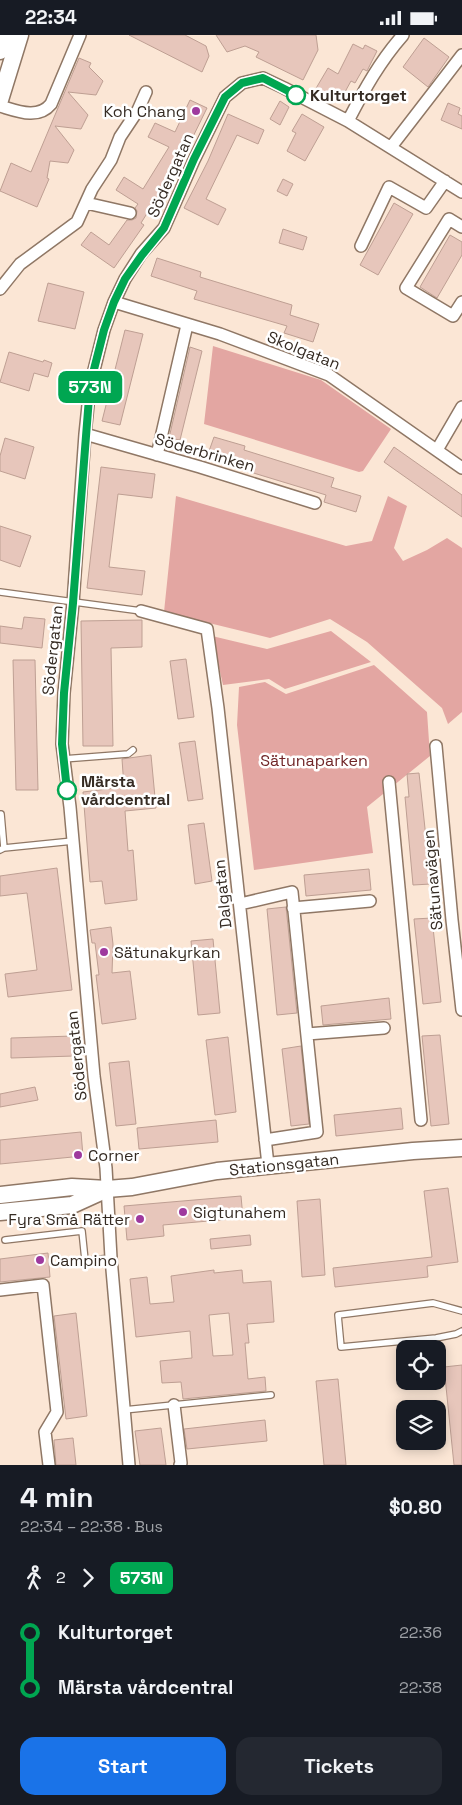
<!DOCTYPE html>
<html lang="en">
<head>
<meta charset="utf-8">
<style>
  :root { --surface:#171b24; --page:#242831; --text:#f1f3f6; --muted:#9ea1a6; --accent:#1a73e8 }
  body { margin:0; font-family:"Space Grotesk",sans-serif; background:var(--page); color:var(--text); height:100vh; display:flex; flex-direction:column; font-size:19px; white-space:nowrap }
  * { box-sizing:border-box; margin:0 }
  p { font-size:16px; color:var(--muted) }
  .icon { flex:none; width:28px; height:28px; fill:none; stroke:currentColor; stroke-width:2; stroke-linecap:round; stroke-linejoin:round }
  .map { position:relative; height:1430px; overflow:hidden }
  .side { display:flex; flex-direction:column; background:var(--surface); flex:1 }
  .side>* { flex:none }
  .badge { padding:0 10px; border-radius:8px; font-size:18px; line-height:32px }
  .controls { position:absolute; left:396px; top:1305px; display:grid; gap:10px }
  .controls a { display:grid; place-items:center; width:50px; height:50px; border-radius:10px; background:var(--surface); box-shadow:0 2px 12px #0003; font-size:25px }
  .map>.badge { position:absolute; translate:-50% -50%; box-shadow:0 0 0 2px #fff }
  .legs { display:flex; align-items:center; gap:8px; height:55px; padding:0 20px; font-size:16px }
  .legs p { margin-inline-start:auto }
  .summary { display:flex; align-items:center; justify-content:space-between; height:85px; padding:0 20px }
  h1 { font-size:28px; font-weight:700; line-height:38px }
  .button { display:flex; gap:10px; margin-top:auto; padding:10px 20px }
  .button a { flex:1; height:58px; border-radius:15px; background:var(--accent); color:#fff; font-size:20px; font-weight:700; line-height:58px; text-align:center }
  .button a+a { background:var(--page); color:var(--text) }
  ul { padding:0 20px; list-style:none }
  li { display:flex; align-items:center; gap:18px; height:55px; font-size:19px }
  li i { display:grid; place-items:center; width:8px; height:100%; margin:0 6px; background:currentColor }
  li i::after { content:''; width:12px; height:12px; margin:-6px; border:4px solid; border-radius:50%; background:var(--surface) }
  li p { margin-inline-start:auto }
  li:first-child i { background:linear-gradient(#0000 50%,currentColor 0) }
  li:last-child i { background:linear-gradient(currentColor 50%,#0000 0) }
  .status { display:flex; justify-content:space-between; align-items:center; height:35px; padding:0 25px; background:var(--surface); direction:ltr }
  .status svg { height:14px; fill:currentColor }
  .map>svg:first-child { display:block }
</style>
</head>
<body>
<div class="status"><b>22:34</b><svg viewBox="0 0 49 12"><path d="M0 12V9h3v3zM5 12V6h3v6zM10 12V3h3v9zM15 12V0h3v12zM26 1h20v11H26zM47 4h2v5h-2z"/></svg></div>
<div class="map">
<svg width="462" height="1430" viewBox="0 0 462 1430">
  <rect width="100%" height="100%" fill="#fbe6d5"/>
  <path fill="#e3a6a2" d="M213,311L321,345L391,394L363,436L359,437L204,389Z
    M176,461L346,511L372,506L388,461L407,471L394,513L403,526L427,515L447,503L462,513V677L448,689L442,673L367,607L330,584L270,603L164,577Z
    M331,596L371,627L285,654L269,644L223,650L212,601L267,614Z
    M374,630L427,677L430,721L367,772L373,818L254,835L237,690L239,652L265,647L286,659Z"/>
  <path fill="#e7c6bb" stroke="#be9f93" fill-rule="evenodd" d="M129,0H185L206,11L209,21L202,37Z
    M216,0H316L318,15L303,45L256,22L259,17L245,11L227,17Z
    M424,3L449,22L428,52L403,32Z
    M353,9L363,14L365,10L377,16L367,36L363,34L355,48L351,46L340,66H334L315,55L328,33L338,39Z
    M79,23L91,28L89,32L103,46L96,60L68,57L88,80L81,94L55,91L74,115L68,128L50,126L47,143L49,144L37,172L0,156L11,128L31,137Z
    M190,65L207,73L186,116L141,188L144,190L114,233L81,210L91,197L109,210L127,185H132L136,183L137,176L135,173L138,169L116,155L124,142L143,154L169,112L148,102L155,88L175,97Z
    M280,66L289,72L280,90L270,84Z
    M448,68L460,73L458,79L462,81V94L441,85Z
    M228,79L264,95L258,109L237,100L206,164L226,174L218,190L184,173L208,126Z
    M302,79L324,92L305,126L287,116L296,98L292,96Z
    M283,144L293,149L287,161L277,156Z
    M394,168L413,179L378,240L360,230Z
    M283,194L307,202L303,215L279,208Z
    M450,200L462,207V220L437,263L420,252Z
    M157,223L201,237L200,242L292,270L290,280L319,289L313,307L284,298L287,291L194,264L197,256L151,241Z
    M48,248L84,257L75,294L38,286Z
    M125,295L143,299L120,390L102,386Z
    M190,312L202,316L180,405L169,403Z
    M9,317L43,327L44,325L52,328L48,342L34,338L29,356L0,347Z
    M214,402L245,411L244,415L334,443L331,452L361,461L356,477L324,467L326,460L237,433L239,428L208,419Z
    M5,403L34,412L25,444L0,436V421Z
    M394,412L462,460V482L384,427Z
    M101,432L155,439L152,463L118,459L109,532L145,536L142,560L87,553Z
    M0,491L31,501L20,532L0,525Z
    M24,582L45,584L42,613L0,608V591L22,594Z
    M142,585V612L111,613L113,711H83L81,586Z
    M186,624L194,682L178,684L170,626Z
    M13,625H35L38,755H16Z
    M195,706L203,764L188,766L179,708Z
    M151,720L156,773L125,776L128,816L133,815L137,865L105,869L102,846L90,847L83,757L124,752L122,724Z
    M419,738L431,849L413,850L405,762H409L407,739Z
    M204,788L212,846L195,849L188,790Z
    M57,833L72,955L8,962L5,939L37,935L27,858L0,861V841Z
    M369,834L371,855L306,861L304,840Z
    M286,872L297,978L277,980L267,874Z
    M432,883L441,967L423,969L414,884Z
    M111,892L113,909L112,938L130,936L136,984L102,989L96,940H99L95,908H92L90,895Z
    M213,904L220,978L198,980L191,906Z
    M389,963L391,984L323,990L321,971Z
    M440,1000L449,1089L431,1091L422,1001Z
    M73,1001L74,1021L11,1023V1003Z
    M228,1002L236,1077L215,1080L206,1005Z
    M301,1011L309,1089L291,1091L282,1014Z
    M129,1026L136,1089L116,1091L109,1028Z
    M35,1052L38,1065L0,1072V1059Z
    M401,1073L403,1094L336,1101L334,1080Z
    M216,1085L218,1107L139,1114L137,1093Z
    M81,1097L83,1121L0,1129V1105Z
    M448,1153L458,1227L427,1231L428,1242L335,1252L333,1233L432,1222L424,1156Z
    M241,1161L243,1183L163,1190L164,1201L127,1205L124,1171Z
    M320,1164L325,1240L302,1242L297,1166Z
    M250,1200L251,1210L211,1214L210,1204Z
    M48,1218L50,1242L0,1247V1224Z
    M214,1235V1238L242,1235L243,1248L271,1246L274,1287L247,1289L249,1308H245L248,1344L265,1342L266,1356L183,1364L181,1347L162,1348L160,1326L192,1323L190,1296L136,1302L130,1244L147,1242L150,1269L174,1267L171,1241ZM229,1278L233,1320L213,1321L209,1280Z
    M76,1278L87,1381L66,1384L54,1281Z
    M462,1330V1430H454L444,1332Z
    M338,1344L346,1430H324L316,1346Z
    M265,1385L267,1406L187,1414L184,1394Z
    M161,1393L166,1430H140L135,1396Z
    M73,1403L76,1430H56L54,1405Z"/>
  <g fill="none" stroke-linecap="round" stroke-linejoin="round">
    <g stroke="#8f7765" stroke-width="8">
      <path id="lane" d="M0,557L141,576
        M63,724L128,719L133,715
        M1,779L4,813
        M0,815L4,813L73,806
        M5,1205L82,1196L85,1225
        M61,1228L111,1223
        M462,1276L433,1268L338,1280L341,1312L436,1303L456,1299L462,1296
        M124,1375L271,1360"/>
    </g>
    <g stroke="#8f7765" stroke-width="14">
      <path id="street" d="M0,71C17,76 38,85 51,69L80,0
        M348,86C364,55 380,26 403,0
        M391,112L462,20
        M86,168L130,178
        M462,192L449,184L406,253L453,281L462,267
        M361,211L389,152L426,173L445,146
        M0,254L20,229L77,187L92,154L111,125L120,102L138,75L146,57
        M114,267L220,299L329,340L462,433
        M85,399L200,432L315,468
        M437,415L462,372
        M157,420L187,290
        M141,576L207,594L218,673L268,1130
        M436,711L452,885L462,975
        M389,747L421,1085
        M240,869L292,857L317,1097L265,1105
        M293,873L370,866
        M307,999L384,993
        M0,1255L43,1250L57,1377L45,1397L49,1430
        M174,1370L181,1428L180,1430
        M129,1430L111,1223L106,1133L94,1041L70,772L62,709L64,658L73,568L85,399L90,351L104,295L114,267L125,244L141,219L164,193L194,125L225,62L242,48L263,43L284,53L348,86L462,157"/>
    </g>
    <g stroke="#8f7765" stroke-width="19">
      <path id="secondary" d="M0,16L5,0
        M0,65L20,0
        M0,1160L72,1152L107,1154L132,1152L217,1136L413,1116L462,1113
        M0,1177L72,1170L105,1155"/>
    </g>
    <use href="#lane" stroke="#fff" stroke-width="5.5"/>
    <use href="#street" stroke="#fff" stroke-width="11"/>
    <use href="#secondary" stroke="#fff" stroke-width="16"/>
  </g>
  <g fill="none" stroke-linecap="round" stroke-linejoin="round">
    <g stroke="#fff" stroke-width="11">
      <path id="line-1" d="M67,755L62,709L64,658L73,568L90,350L104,295L114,267L125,244L142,220L164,193L194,124L225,62L242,48L263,43L296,60"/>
    </g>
    <use href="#line-1" stroke="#00a651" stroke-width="8"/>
  </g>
  <g fill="#fff" stroke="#00a651" stroke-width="2.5">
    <circle cx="296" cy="60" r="9"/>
    <circle cx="67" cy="755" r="9"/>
  </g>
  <g fill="#9e399e" stroke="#fff" stroke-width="2">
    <circle cx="196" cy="76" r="5"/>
    <circle cx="104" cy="917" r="5"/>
    <circle cx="78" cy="1120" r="5"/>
    <circle cx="183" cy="1177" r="5"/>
    <circle cx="140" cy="1184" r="5"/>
    <circle cx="40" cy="1225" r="5"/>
  </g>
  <g text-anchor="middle" stroke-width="5" stroke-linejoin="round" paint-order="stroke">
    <g font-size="16" font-weight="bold" fill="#352b23" stroke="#fff" text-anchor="start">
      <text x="310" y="66">Kulturtorget</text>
      <text x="81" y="752">Märsta<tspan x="81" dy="18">vårdcentral</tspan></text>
    </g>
    <g font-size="16" fill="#352b23" stroke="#fff" text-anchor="start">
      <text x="186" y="82" text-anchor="end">Koh Chang</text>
      <text x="114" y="923">Sätunakyrkan</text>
      <text x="88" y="1126">Corner</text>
      <text x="193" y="1183">Sigtunahem</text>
      <text x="130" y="1190" text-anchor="end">Fyra Små Rätter</text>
      <text x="50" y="1231">Campino</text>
    </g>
    <g font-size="16" fill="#352b23" stroke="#fff">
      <text transform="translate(170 140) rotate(-66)" y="6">Södergatan</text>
      <text transform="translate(304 315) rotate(22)" y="6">Skolgatan</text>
      <text transform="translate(205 417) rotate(16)" y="6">Söderbrinken</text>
      <text transform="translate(52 615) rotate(-84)" y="6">Södergatan</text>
      <text transform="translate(432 845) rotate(-95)" y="6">Sätunavägen</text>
      <text transform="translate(222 859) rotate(-96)" y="6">Dalgatan</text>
      <text transform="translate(76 1021) rotate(-96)" y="6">Södergatan</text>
      <text transform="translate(284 1129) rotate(-6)" y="6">Stationsgatan</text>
    </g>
    <g font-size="16" fill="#702527" stroke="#fff">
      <text x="314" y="731">Sätunaparken</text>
    </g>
  </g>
</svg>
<div class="controls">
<a><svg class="icon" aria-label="locate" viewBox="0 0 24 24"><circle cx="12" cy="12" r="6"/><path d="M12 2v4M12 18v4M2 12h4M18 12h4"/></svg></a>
<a><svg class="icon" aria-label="layers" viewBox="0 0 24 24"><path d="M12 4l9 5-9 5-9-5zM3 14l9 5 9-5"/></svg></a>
</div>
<b class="badge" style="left:90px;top:352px;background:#00a651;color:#fff">573N</b>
</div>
<section class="side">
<div class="summary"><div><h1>4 min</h1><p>22:34 – 22:38 · Bus</p></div><b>$0.80</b></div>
<div class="legs"><svg class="icon" aria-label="walk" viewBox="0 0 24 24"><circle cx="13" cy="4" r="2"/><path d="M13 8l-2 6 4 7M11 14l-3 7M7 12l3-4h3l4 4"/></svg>2<svg class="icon" aria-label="forward" viewBox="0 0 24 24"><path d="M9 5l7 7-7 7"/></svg><b class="badge" style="background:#00a651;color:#fff">573N</b></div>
<ul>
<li><i style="color:#00a651"></i><b>Kulturtorget</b><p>22:36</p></li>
<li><i style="color:#00a651"></i><b>Märsta vårdcentral</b><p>22:38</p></li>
</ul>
<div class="button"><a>Start</a><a>Tickets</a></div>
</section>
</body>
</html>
